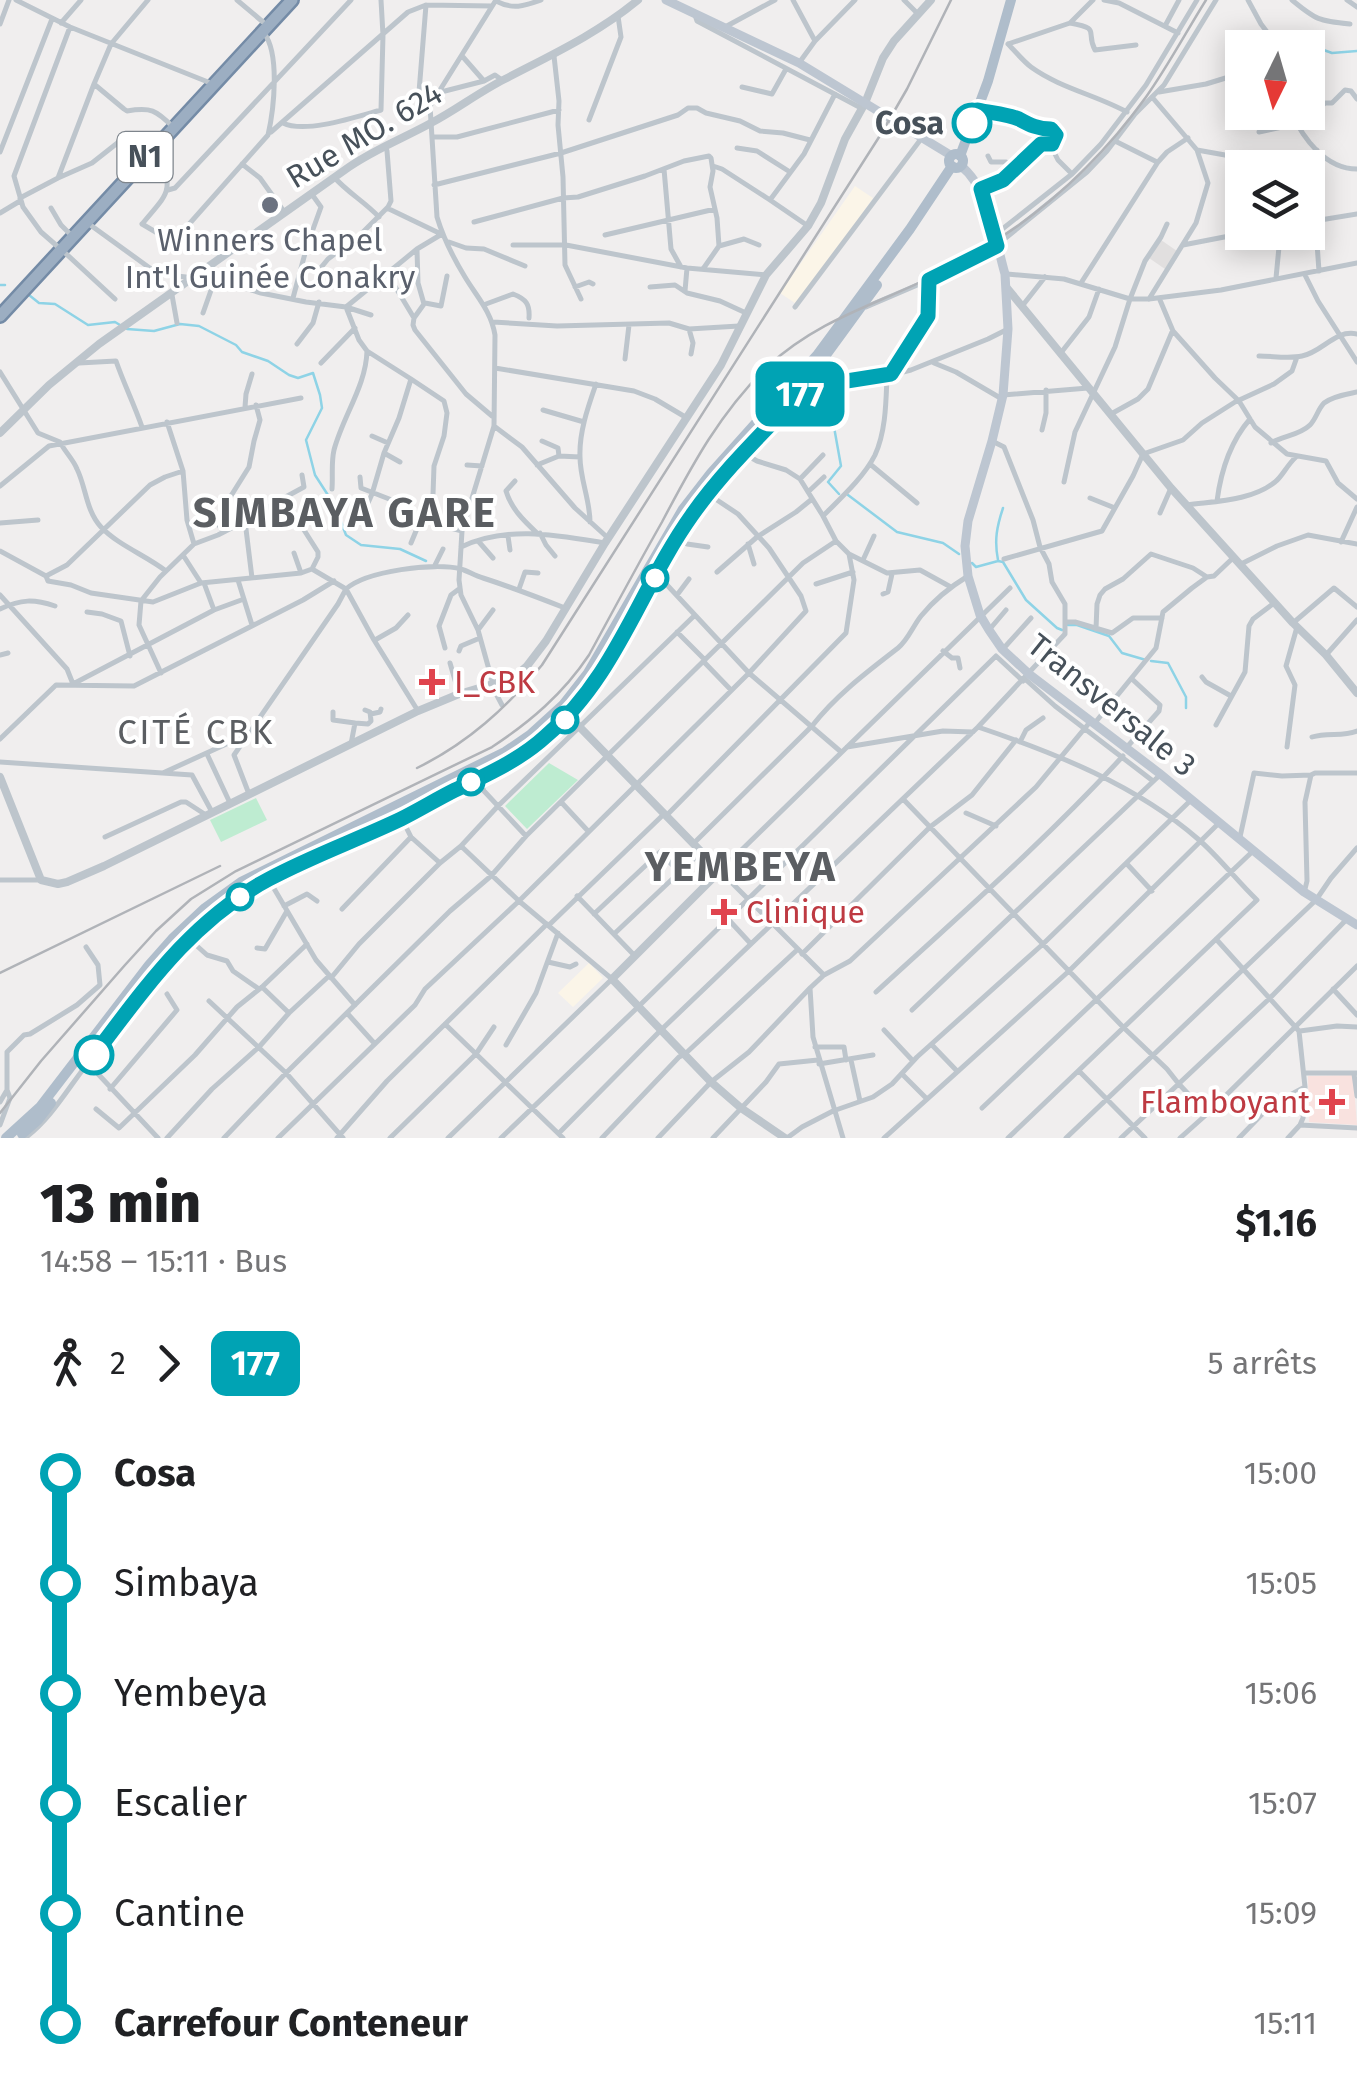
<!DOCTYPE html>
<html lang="fr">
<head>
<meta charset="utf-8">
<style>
  :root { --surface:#fff; --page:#f6f6f6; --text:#202124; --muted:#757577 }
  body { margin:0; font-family:"Fira Sans",sans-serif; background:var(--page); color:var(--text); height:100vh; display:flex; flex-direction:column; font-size:38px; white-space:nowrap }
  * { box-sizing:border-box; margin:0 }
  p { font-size:32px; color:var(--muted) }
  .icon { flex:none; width:55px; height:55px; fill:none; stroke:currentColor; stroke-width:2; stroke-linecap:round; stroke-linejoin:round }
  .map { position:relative; height:1138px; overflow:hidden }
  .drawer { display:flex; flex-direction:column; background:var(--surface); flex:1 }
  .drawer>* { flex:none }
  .badge { padding:0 20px; border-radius:15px; font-size:35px; line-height:65px }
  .needle { width:65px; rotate:185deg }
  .fabs { position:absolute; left:1225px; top:30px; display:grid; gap:20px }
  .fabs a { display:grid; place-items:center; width:100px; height:100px; border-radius:0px; background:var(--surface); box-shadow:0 5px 25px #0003; font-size:50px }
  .map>.badge { position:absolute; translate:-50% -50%; box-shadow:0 0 0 5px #fff }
  .legs { display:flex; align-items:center; gap:15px; height:110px; padding:0 40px; font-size:32px }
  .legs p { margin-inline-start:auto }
  .summary { display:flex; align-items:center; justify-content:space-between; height:170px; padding:0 40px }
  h1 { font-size:55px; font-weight:800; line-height:75px }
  ul { padding:0 40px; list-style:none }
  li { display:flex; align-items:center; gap:35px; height:110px; font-size:38px }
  li i { display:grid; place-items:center; width:15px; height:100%; margin:0 12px; background:currentColor }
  li i::after { content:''; width:25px; height:25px; margin:-12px; border:8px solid; border-radius:50%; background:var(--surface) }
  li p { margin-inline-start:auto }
  li:first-child i { background:linear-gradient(#0000 50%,currentColor 0) }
  li:last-child i { background:linear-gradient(currentColor 50%,#0000 0) }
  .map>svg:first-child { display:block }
</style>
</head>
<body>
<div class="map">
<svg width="1357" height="1138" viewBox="0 0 1357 1138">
  <rect width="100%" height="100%" fill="#f0eeee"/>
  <path fill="#fbf5e8" d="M855,186L873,198L798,305L780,293Z
    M589,963L603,978L573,1007L558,993Z"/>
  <path fill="#e1dfdf" d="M1161,240L1177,251L1165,269L1149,258Z"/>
  <path fill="#f9e2df" d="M1353,1075L1357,1125L1309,1122L1308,1076Z"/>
  <path fill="#beecd1" d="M549,763L578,780L527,829L505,806Z
    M256,798L267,820L221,842L210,820Z"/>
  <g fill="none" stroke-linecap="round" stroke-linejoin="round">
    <path stroke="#8ed3e6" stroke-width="2.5" d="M1267,34L1273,39L1297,47L1318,48L1332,53L1357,51
      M0,285H5
      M29,295L39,303L55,304L88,325L115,322L120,325
      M127,329L154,331L180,324L199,326L236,345L242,352L268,361L289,375L298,378L313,373L320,395L322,408L306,440L315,475L335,506L346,535L361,545L400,549L426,561
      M827,388L841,466L828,482L839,494
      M848,495L897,532L943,543L959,554
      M998,560C994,540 997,526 1003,508
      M972,563L976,567L998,561L1003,562L1026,600L1057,628L1062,630
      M1068,625H1077L1109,636L1122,653L1146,660
      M1151,661L1168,663L1186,697V708"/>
    <g stroke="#748ba6" stroke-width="16">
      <path id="trunk" d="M0,316L292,0"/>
    </g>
    <path stroke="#bdc5cc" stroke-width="5" d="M16,0L70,27L208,82
      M148,0L111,44L94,84L124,109L127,111C151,107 156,110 173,127
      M237,0L263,22
      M793,0L815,41L799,63
      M904,0L918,14
      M1104,0L1119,3L1178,33
      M1248,0L1261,24L1267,32
      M1292,0C1316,20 1319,21 1350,24
      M1347,0L1357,7
      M496,1C513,10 524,6 541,0
      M426,5L419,92L421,100L430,106
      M695,15L697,21L861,108
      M61,23L81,0
      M1070,23C1102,29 1085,31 1095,50L1136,45
      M0,24L9,0
      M1165,26L1179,0
      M725,27L775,0
      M815,41L855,0
      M1008,44C1016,52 1023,61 1031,67C1060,88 1096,95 1127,112
      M1008,44L1070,23L1093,0
      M554,56L559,101L558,125L563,177L565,265L581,299
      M463,57L484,81
      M742,87L772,94L786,69
      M441,92L484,81L495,75L502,80
      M1159,92L1206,84L1242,73
      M978,110C1005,116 1029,125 1055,131L1056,135L1052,148L1058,160L1072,174
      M1291,112C1303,138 1325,169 1357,169
      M589,120L621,37L618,16
      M283,123C305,134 356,117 381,110L383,35L381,0
      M271,132L408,12L426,5L492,6
      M1259,132C1288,126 1304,124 1325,103H1332L1345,90L1351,91L1357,99
      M432,137H457L559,110
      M1115,141L1157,162
      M160,145C170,193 174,187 142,224L171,241L175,240L268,135C274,109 280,54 264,33
      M737,148L757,151L790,172
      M1197,150L1225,155L1253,166L1311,159L1317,150
      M0,152L52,19
      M1317,153L1320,180L1314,202L1319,271
      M242,164L260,178L285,213
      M713,166L722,169L770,200
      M664,169L671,249L681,267
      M1013,172L1041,145L1052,144
      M334,177C347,192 365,202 379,217
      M58,178L92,163L125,137
      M434,185L561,153L678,115L688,108H697L706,113L740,121L760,131L783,133L810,140
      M981,189L1003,180L1013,172L1006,162H991L988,156
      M168,190L175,188L351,0
      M20,198L58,178L94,84
      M51,208L61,225L69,233
      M387,208L439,233
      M0,213L20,201
      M474,222L563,198L578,197L645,176L684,161L709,156L711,158L713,171L710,187L717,218L719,246L703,269
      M1308,222L1357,214
      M89,224L158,274L186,277L188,280
      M808,226L770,200L804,154L835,94
      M996,234L1072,174L1101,144L1146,85L1197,0
      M605,235L715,209
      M449,242L466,248L484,249L525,266
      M513,245H566L687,268L766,275
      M1183,245L1250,232
      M57,246L41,232L23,207L14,176L70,27
      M719,246L744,239L759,245
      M62,250L115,299
      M202,270L215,279L261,293L306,302L346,307L417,249L442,234
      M319,270L328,259L360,235L388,207L391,201L387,151L385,146
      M387,273L414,318L413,325L415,330L466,394L492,416
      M1007,274L1064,279L1130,299H1149L1221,290L1357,263
      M1305,275L1318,301L1357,362
      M1276,278L1279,247L1278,232
      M1081,283L1158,162L1167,152L1188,138
      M575,287L589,282L593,284
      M650,287L675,285L687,293L720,301L746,313
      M685,291L687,268
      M172,295L177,323
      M293,298L307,246L321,207L311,193
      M1149,299L1196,223L1208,183L1197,150L1152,97
      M1160,300L1173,331L1215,378L1239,401L1255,427L1287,454L1326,461L1338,483L1357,499
      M425,303L441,306L447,276
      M486,304L513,294C526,299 530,304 529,318
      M1023,305L1045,277
      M795,307L921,139
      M866,307L929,280L997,245L1087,172L1107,151L1135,114L1164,85L1216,0
      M203,313L215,279
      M414,318L424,304L418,283L417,250
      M493,322L557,326L669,323L689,329L739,326
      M689,329L693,343L691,354
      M297,344L313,323L319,302
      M1060,354L1089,317L1099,289
      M1259,356C1273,356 1289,359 1302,356C1323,352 1335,329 1357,334
      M625,359L629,325
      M79,363L116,361C124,384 134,404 142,427
      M321,363L355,328
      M934,363L956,372L1002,399
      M495,368L634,391L655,399L687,418
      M0,372L38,433L60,442C65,452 73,459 77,469C86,487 86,511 101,527C118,545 145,555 166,571
      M891,374L928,316L929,280
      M411,379L444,401L447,413L444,436L434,466L432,523L462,531
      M807,384L815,386L887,376L911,370L988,339L1008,329
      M1003,395L1088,388
      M245,407L246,394L252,374
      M543,410L584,422
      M1111,414L1138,399L1148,389L1172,332
      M167,422L183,471L187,520L194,544
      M494,426L522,447L575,508L608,538
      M1042,430L1046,413V390
      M372,436L388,443
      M542,441L558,448L559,456
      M1271,443C1283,436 1300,435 1310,425C1316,419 1318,409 1324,403C1333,396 1347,394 1357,392
      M384,453L400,462
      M743,453L757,461L786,470L800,479L823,516L836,541L849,554L887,573L920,570L949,586
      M870,464L917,503
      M467,465L482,466
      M537,465L559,456L580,457
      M360,477L361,488L402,504L415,516L432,523
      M800,479L823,455
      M515,481L506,491C511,508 523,520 536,532
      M1064,482L1075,432L1115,347L1130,299L1145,261L1161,237L1167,224
      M0,486L49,446L301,398
      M332,489C333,476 331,463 334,450C343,416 366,386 367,351
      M808,492L824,477
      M1090,498L1115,508
      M280,500L304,487L302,475
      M1217,501C1221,470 1230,442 1250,419
      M471,504L486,513
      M1187,505C1216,501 1251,501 1275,482C1282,477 1287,465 1296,457
      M1160,513L1171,488
      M823,516C841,498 864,477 875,455C886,431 886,401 887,376
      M213,517L223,531
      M360,521L372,494L384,453L399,418L411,379L367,351L359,340L346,307L371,315
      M590,522C590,500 580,479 580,457C579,432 588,407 596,384
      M0,523L38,520
      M229,528V499L249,467L254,441L260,420L256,405
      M540,533L546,545L555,556
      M508,536L510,550
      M676,540L687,544L708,547
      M479,542L493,558
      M1341,542L1357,507
      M411,543L421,519
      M748,544L754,564
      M461,547C507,525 557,535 605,543
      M0,551L46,576L67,565L150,485L165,477L183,471
      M294,553L301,573
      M183,555L201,583
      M1004,559L1102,531L1133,476L1143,454L1183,440L1202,423L1235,402L1274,384L1292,371L1297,357
      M863,560L874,536
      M1241,564L1277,546L1308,535L1357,544
      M434,567L443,549
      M654,571L749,673L840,751
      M717,572L757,537L796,512L812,499
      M46,576L48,581L71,585L91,593L153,602L201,583L301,573L312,569L346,589C366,571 435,562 461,569C468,571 475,576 483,578C511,587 537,597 565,608
      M252,578L245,521L280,500L297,519L318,552V557L312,569
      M238,580L252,625
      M204,583L214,610
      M816,584L853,572
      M1010,588L720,871L824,975L850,961L1036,787L1090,722
      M519,589L525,572L538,573
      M883,594L888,592L892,574
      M0,595L67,669L73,684L214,610L244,599
      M677,595L689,579
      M0,609C21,599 34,599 55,606
      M87,612L102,614L121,621L130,656
      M1067,622H1075L1112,633L1133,618H1162
      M1293,623L1334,588L1357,607
      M1096,629L1097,604L1100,595L1105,589L1123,579L1151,554L1193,568L1207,577
      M478,630L493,610
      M989,630L1006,610
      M677,632L705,660
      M375,640L396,628L408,615
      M445,648L439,626L451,595L459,589
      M1003,649L1031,618
      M459,651L461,646L480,638
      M943,651L952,658H958L960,668
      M0,655L8,653
      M1326,655L1357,620
      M704,662L731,690
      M450,663L459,694
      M161,673L139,625L141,601L160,577L194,544L218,535L245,521
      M1202,677L1206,682L1231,696
      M1025,679L1055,706L1153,781
      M493,684L478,630L461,595L459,580L462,531L494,426L495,335C491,311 477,297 465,277C454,259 443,237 437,217L430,106L496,0
      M492,686L502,705
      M333,712V720L355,723
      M371,714L380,712L381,709
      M1094,724L1156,648L1163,612L1192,588L1207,577L1214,576L1234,557
      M1216,725L1245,672L1249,626L1253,619L1274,603
      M978,727C1055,753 1136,785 1198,839C1219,857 1237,881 1257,900L1008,1138
      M1312,737C1327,732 1343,737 1357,731
      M0,739L56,685L134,686L303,600L334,581
      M1020,742L1026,730L1043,718
      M351,744L355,723L368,724L371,721L370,712L365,710
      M847,747L943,731L973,732
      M1127,747L1159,711L1160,705L1132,679
      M1287,747L1295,685L1286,666L1297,627
      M207,754L230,803
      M0,762L192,775L212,812
      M165,772L246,735
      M476,773L484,791L526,836
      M249,794L234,755L338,604L346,589L374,640L418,711
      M904,800L1123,1027L1167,1069L1178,1083L1207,1114
      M562,803L588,831
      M966,813L996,826
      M666,816L846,633L854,580L849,554
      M402,819L411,837L440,863
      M105,837L181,802H186L206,815
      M1240,837L1254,773L1282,776L1311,775
      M693,844L812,726C836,695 867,672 898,648C908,640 913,626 921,616C934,600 950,587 968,576
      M1127,864L1152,891
      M0,880H41
      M269,880L316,960L355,1005
      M1305,889L1307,881L1305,802L1311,775L1315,773H1357
      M577,896L634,955
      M284,906L307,894L317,901
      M342,909L411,837
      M594,914L660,852L679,872
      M728,919L751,944
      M549,925L664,814
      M614,934L701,852
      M188,938L207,955L227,961L233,971L259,989
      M1216,939L1299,1031L1305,1087L1303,1118L1300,1125L1288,1138
      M257,948L265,949L287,911
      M802,954L930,827L972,795L1016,740
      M548,962L570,967L576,964
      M824,975L810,988L813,1037L843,1138
      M331,978L359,944L440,863L461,846L498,806L695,615
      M262,987L289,1013
      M1333,989L1357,1015
      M876,992C960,915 1046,840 1123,756
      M209,1001L286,1073L343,1138
      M912,1010L1161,774
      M347,1013L375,1044
      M445,1024L563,1138
      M884,1030L913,1061
      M1300,1031L1337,1026L1357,1027
      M506,1045L536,993L558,933
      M932,1045L957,1071
      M815,1047H844L846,1060
      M84,1059L158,1138
      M851,1060L860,1101
      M819,1064L873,1055
      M1079,1071L1145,1138
      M1305,1073H1357
      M902,1074L927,1099
      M1354,1074L1357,1096
      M110,1089L177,1010L167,994
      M0,1102L7,1090
      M982,1108L1252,852
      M96,1109L119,1128L195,1055L237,1007L262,987L307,944
      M0,1125L10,1098L7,1090V1052L24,1035L30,1034L77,1005L100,985L98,965L86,947
      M1300,1125L1357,1128
      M559,1133L661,1030L978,727L1065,634V604L1052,582L1049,564L1040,547L1033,520L1004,447L992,441
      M25,1138C51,1119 68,1088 88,1063C125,1013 162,958 210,919C264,874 333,849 397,821C418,811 437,799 457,789C487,775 517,760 542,740C613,685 640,593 688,521C721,470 767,429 808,385
      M167,1138L212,1089L259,1047L289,1013L329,976
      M224,1138L286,1073L450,911L491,876L526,836L803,563L836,541
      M278,1138L415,1005L425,989L519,901L749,673L806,611L801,596L769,548L738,514L708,494
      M337,1138L387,1081L547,924
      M390,1138L476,1054L494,1027
      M448,1138L612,979L519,901L461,846
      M501,1138L638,1007L996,656L1023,681
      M602,1138L679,1057L685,1054L797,950
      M658,1138L711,1082L749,1052L810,988
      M713,1138L766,1082L779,1064L818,1060
      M787,1138L802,1127L833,1111L873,1097L892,1084L917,1057L1043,944L1191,800
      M884,1138L1069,971L1220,822
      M1066,1138L1316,900L1331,878L1357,848
      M1121,1138L1270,998L1347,919
      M1180,1138L1207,1114L1357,966
      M1239,1138L1271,1105L1305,1087"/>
    <path stroke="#bdc5cc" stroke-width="8" d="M1007,288L1171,488L1293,623L1326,655L1357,693
      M0,433L49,385L99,344L349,167C375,149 404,138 431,123C456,110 479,92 505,79C551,55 597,34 638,0
      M565,712L720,871L612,979L711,1082L741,1108L785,1138
      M0,777L41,880L58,884L67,882L104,866L418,711L459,694L513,678L527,666L546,641L605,543L721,365L766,275L808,226L821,203L845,139L865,103L883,58L894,41L931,0"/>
    <path stroke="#bdc6d1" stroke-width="9" d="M666,0L799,63L952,156
      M961,166C989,188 995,240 1005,274L1008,329L1003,395L992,441L968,521L965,546L968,576L980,615L989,630L1002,649L1029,674L1159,773L1304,892L1357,925"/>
    <path stroke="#afbdcb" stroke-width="10" d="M949 161a7 7 0 1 1 14 0a7 7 0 1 1-14 0Z
      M960,156L988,81L1011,0
      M755,434L823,359L877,285
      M22,1134L38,1120L51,1103
      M6,1138L40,1107L149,965L172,939L205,908L241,882L505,752L530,735L563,705L588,673L683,509L711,473L818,354L910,229L952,166"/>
    <use href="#trunk" stroke="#9caec2" stroke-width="11"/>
    <path stroke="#b0b3b8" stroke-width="2.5" d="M417,768C468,743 506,708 542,665L881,134L907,89L951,0
      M0,973L220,866
      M0,1113L41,1061L125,965L156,931L191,899L236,871L492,747C530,722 563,694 589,655C613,611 637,566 662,522C692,465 721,411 768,366C824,315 884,303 947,269C1027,228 1094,169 1146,97C1168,66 1186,32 1206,0"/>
  </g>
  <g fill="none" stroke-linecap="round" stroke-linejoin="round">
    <g stroke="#fff" stroke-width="22">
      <path id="line-1" d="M94,1055C146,987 192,920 269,879C312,856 357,840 401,819C419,810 437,799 455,790C486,775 520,760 546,736C616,677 640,588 692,515C725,468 769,427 808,385L815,386L891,374L928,316L929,280L997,246L981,189L1003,180L1041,144H1052L1056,135L1051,129C1038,129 1030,125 1019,119C1007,114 991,113 978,110L972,123"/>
    </g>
    <use href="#line-1" stroke="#00a3b4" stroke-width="15"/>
  </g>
  <g fill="#fff" stroke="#00a3b4" stroke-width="5">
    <circle cx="972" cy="123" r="18"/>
    <circle cx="655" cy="578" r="12"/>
    <circle cx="565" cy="720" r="12"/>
    <circle cx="471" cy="782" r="12"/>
    <circle cx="240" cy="897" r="12"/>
    <circle cx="94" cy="1055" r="18"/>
  </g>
  <circle fill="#6b7280" stroke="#fff" stroke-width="4" cx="270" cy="205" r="10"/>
  <g fill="#e0444e" stroke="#fff" stroke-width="4">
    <path d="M427 667h10v10h10v10h-10v10h-10v-10h-10v-10h10z"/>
    <path d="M719 897h10v10h10v10h-10v10h-10v-10h-10v-10h10z"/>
    <path d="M1327 1087h10v10h10v10h-10v10h-10v-10h-10v-10h10z"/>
  </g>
  <g text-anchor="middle" stroke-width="8" stroke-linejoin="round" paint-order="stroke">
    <rect fill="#fff" stroke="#7e858c" stroke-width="2.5" x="117.5" y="132" width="55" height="50" rx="8"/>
    <g font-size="30" font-weight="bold" fill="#47515a">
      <text x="145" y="167">N1</text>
    </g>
    <g font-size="32" font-weight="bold" fill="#47515a" stroke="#fff" text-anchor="end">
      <text x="944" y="134">Cosa</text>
    </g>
    <g font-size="32" fill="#47515a" stroke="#fff">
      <text transform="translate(364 135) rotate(-31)" y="11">Rue MO. 624</text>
      <text transform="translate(1112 705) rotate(39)" y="11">Transversale 3</text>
    </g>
    <g font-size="32" fill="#5b616d" stroke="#fff">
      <text x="270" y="251">Winners Chapel<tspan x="270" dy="37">Int'l Guinée Conakry</tspan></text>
    </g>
    <g font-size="32" fill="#be3a42" stroke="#fff" text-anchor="start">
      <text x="454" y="693">I_CBK</text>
      <text x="746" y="923">Clinique</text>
      <text x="1310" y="1113" text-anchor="end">Flamboyant</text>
    </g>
    <g font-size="35" letter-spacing="2.5" fill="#5b5e62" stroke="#fff">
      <text x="196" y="744">CITÉ CBK</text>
    </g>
    <g font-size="42" font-weight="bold" letter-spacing="2.5" fill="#5b5e62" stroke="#fff">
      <text x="345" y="527">SIMBAYA GARE</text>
      <text x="741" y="881">YEMBEYA</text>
    </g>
  </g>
</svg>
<div class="fabs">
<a><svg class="needle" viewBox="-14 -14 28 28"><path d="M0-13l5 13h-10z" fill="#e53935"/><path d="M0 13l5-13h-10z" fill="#757577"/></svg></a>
<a><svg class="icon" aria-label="layers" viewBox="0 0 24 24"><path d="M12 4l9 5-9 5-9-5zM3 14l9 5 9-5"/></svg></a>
</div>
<b class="badge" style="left:800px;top:394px;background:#00a3b4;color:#fff">177</b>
</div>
<section class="drawer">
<div class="summary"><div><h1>13 min</h1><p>14:58 – 15:11 · Bus</p></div><b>$1.16</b></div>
<div class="legs"><svg class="icon" aria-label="walk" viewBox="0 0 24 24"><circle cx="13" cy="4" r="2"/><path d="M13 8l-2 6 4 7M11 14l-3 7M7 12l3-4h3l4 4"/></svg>2<svg class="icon" aria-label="forward" viewBox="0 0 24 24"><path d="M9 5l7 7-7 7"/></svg><b class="badge" style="background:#00a3b4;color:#fff">177</b><p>5 arrêts</p></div>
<ul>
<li><i style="color:#00a3b4"></i><b>Cosa</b><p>15:00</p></li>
<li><i style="color:#00a3b4"></i><span>Simbaya</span><p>15:05</p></li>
<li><i style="color:#00a3b4"></i><span>Yembeya</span><p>15:06</p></li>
<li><i style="color:#00a3b4"></i><span>Escalier</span><p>15:07</p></li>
<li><i style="color:#00a3b4"></i><span>Cantine</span><p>15:09</p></li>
<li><i style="color:#00a3b4"></i><b>Carrefour Conteneur</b><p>15:11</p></li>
</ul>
</section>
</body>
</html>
